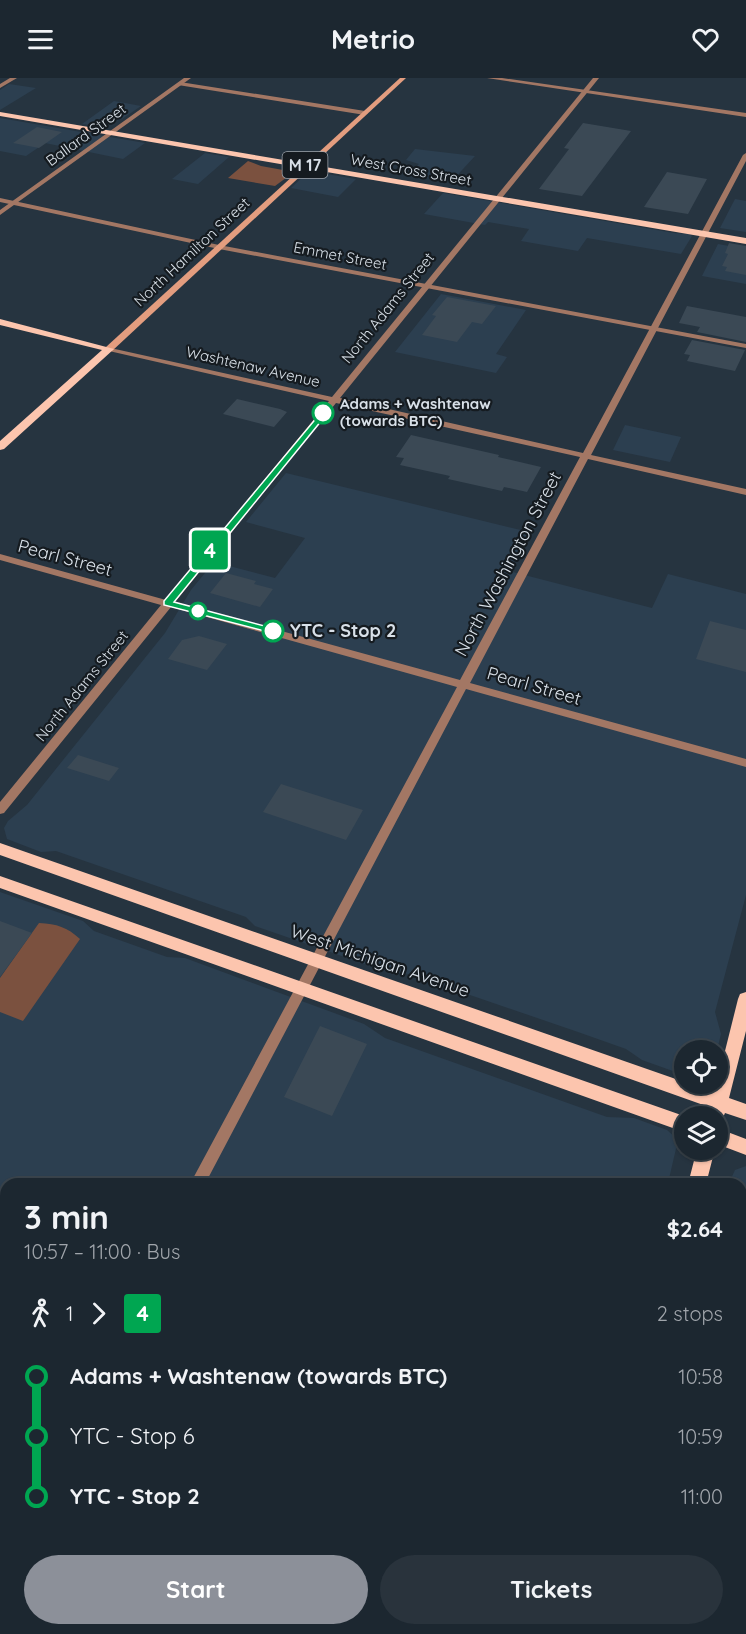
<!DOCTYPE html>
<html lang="en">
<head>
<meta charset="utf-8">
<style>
  :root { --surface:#1c2730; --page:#29333c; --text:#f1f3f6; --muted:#a0a5ab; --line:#3a444c; --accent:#8c9099 }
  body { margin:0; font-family:Quicksand,sans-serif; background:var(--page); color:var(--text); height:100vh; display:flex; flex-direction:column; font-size:22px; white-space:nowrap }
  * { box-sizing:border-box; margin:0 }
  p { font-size:20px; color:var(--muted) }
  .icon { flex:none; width:33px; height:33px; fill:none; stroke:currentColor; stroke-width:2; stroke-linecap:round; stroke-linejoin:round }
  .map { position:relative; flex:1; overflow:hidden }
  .drawer { position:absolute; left:0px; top:1100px; width:747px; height:458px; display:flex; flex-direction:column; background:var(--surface); border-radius:18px 18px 0 0; box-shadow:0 2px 4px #0004,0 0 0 2px var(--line) }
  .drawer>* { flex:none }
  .badge { padding:0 12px; border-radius:4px; font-size:21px; line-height:39px }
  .controls { position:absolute; left:674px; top:962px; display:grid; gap:12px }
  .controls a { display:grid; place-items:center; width:54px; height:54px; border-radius:50%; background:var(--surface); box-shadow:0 2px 4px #0004,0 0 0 2px var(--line); font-size:30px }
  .map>.badge { position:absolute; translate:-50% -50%; box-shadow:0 0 0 3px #fff }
  .legs { display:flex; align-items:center; gap:9px; height:66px; padding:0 24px; font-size:20px }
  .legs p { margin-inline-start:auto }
  .head { display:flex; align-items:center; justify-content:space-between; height:102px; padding:0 24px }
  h1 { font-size:33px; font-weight:700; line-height:45px }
  .button { display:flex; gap:12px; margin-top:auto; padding:12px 24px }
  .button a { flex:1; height:69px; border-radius:36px; background:var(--accent); color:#fff; font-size:24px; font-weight:700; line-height:69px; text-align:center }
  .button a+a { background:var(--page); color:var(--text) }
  ul { padding:0 24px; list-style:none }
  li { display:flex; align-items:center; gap:21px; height:60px; font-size:22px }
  li i { display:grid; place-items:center; width:9px; height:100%; margin:0 8px; background:currentColor }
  li i::after { content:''; width:15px; height:15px; margin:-8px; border:4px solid; border-radius:50%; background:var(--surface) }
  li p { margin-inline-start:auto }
  li:first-child i { background:linear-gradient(#0000 50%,currentColor 0) }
  li:last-child i { background:linear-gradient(currentColor 50%,#0000 0) }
  header { display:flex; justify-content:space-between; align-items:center; height:78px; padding:0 24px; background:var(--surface); font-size:27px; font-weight:700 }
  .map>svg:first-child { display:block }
</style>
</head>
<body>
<header><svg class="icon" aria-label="menu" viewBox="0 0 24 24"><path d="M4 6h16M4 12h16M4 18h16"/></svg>Metrio<svg class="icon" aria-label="heart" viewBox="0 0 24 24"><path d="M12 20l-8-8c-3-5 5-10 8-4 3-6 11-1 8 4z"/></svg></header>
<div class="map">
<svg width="746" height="1556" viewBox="0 0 746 1556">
  <rect width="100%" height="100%" fill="#263440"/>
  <path fill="#2c3f50" d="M9,6L36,10L0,32V12Z
    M114,23L141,28L122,41L100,48L82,46Z
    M0,40L145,65L123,81L45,65L26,78L0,73Z
    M415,71L475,78L451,104L408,97L419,86L406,82Z
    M205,75L229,79L198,106L172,101Z
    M309,93L356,101L338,119L291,110Z
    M443,115L674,155L689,156L692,158L681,176L587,160L578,173L521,163L529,151L488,144L485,147L424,136Z
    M735,121L746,123V154L720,150Z
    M718,166L746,171V206L702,198Z
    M441,216L526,232L496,276L507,279L496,295L395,274Z
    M625,347L681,359L670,384L613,372Z
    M286,395L529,454L509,493L652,530L668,496L746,516V817L715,934L721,956L717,972H684V997L642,982L626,971L578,954L409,896L388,894L255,848L246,839L56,773L41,774L7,761L4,750L8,743L27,727L165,555L191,512L214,484L275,500L305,460L246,444Z
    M0,814L83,843L94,853L167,879L185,880L364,946L385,960L607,1039L634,1040L667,1052L678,1062L668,1105L6,1106V1306L0,1303Z
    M746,1088V1556H628L629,1551H741V1106L729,1105L735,1092Z
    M0,1352L6,1355V1551H566L565,1556H0Z"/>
  <path fill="#7b513f" d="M248,83L261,88L294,94L275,108L228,100Z
    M39,845C57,846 67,849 80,861L23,943L0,934V900Z"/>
  <path fill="#3b4955" d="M583,45L631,53L582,118L539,111L569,71L564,70Z
    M37,49L62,54L39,70L13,65Z
    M667,94L707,101L688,136L644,129Z
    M729,165L746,168V197L725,193L727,189L722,188L728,176L725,175Z
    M447,219L496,228L482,246L472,244L457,264L422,257L436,238L432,237Z
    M687,228L746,239V264L697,254L700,249L679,245Z
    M692,262L745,272L735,293L687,283L690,277L684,276Z
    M237,321L280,331L287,334L274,349L223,336Z
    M411,357L499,377L498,379L541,389L527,414L504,409L502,413L448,401L450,398L400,387L404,380L396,379Z
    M226,495L256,503L254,506L273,511L260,529L210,515Z
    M710,543L746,552V594L696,581Z
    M199,558L227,566L207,592L168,581L182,562Z
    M78,677L119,690L109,703L67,690Z
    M281,706L363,732L346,762L263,734Z
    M0,843L32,855L0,899Z
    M320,948L367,966L332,1038L284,1019Z"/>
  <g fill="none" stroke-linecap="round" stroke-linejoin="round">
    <path fill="#a37764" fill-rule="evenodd" d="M10,0H17L0,10V6Z
      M487,0H502L746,35V39Z
      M180,4L365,33L368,35L365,37L178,7Z
      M0,120L219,167L746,266V270L219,171L0,124Z"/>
    <path fill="#a37764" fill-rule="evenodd" d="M184,0H191L0,137V132Z
      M593,0H599L340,320L583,375L743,77L746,75V83L591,377L746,411V417L588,381L470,605L746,681V689L466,611L205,1106H190L457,609L171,529L4,735L0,736V724L161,527L0,482V476L166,522L329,323L109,273H106V269L332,319ZM336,325L580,379L460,602L175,524Z
      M0,1319L6,1321V1338L0,1336Z
      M6,1456V1483L0,1486V1459Z
      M465,1551H492L494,1556H467Z"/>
    <path fill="#e39d7f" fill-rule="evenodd" d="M400,0H406L112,273H106V269Z"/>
    <path fill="#fcc5ae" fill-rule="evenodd" d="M0,34L746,160V166L0,38Z
      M0,241L114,271L4,371L0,372V363L102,272L0,247Z
      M0,765L713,1014L717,1005L738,921L740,916L746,914V953L729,1020L746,1026V1042L725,1035L721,1044L717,1045V1038H706L709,1029L0,777Z
      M0,798L684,1038V1054L0,810Z
      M717,1050L746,1061V1077L717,1066Z
      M697,1071H715L706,1106H688Z
      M578,1551H600V1556H576Z"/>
  </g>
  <path fill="#00a651" stroke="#fff" stroke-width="1.5" d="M323,332L327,335L326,337L174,524L276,551V556L164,527V523Z"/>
  <g fill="#fff" stroke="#00a651" stroke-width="3">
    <circle cx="323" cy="335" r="10"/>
    <circle cx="198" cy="533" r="8"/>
    <circle cx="273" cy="553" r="10"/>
  </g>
  <g text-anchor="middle" stroke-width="4.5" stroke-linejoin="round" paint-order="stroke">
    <g font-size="15" fill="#d8e0e8" stroke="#151b20">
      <text transform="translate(86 57) rotate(-36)" y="5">Ballard Street</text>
      <text transform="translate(411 92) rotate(10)" y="5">West Cross Street</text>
      <text transform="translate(192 174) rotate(-43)" y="5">North Hamilton Street</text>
      <text transform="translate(340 178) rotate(11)" y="5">Emmet Street</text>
      <text transform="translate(388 230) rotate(-51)" y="5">North Adams Street</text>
      <text transform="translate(253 289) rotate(13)" y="5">Washtenaw Avenue</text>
      <text transform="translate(82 608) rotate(-51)" y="5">North Adams Street</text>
    </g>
    <g font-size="15" font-weight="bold" fill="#d8e0e8" stroke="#151b20" text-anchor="start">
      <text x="340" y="331">Adams + Washtenaw<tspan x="340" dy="17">(towards BTC)</tspan></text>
    </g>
    <rect fill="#151b20" stroke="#9ea5ac" stroke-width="1.5" x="282.5" y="74" width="45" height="26" rx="4.5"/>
    <g font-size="16" font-weight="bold" fill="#d8e0e8">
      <text x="305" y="93">M 17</text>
    </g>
    <g font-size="18" fill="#d8e0e8" stroke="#151b20">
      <text transform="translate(65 480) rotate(15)" y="6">Pearl Street</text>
      <text transform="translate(508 486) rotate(-62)" y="6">North Washington Street</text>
      <text transform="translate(534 608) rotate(16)" y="6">Pearl Street</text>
      <text transform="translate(380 883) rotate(19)" y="6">West Michigan Avenue</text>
    </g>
    <g font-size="18" font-weight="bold" fill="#d8e0e8" stroke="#151b20" text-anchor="start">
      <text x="290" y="559">YTC - Stop 2</text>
    </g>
  </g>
</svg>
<div class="controls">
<a><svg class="icon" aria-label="locate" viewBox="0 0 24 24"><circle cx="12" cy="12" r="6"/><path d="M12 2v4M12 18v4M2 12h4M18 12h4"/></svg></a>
<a><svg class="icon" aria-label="layers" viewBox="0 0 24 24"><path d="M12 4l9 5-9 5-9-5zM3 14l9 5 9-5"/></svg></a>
</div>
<b class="badge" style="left:210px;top:472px;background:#00a651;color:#fff">4</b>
<section class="drawer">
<div class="head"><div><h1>3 min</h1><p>10:57 – 11:00 · Bus</p></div><b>$2.64</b></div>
<div class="legs"><svg class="icon" aria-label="walk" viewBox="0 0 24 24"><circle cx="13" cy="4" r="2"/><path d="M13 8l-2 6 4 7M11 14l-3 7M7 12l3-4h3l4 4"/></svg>1<svg class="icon" aria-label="forward" viewBox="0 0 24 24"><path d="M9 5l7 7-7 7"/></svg><b class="badge" style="background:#00a651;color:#fff">4</b><p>2 stops</p></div>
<ul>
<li><i style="color:#00a651"></i><b>Adams + Washtenaw (towards BTC)</b><p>10:58</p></li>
<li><i style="color:#00a651"></i><span>YTC - Stop 6</span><p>10:59</p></li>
<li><i style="color:#00a651"></i><b>YTC - Stop 2</b><p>11:00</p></li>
</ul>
<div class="button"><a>Start</a><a>Tickets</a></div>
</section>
</div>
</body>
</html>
